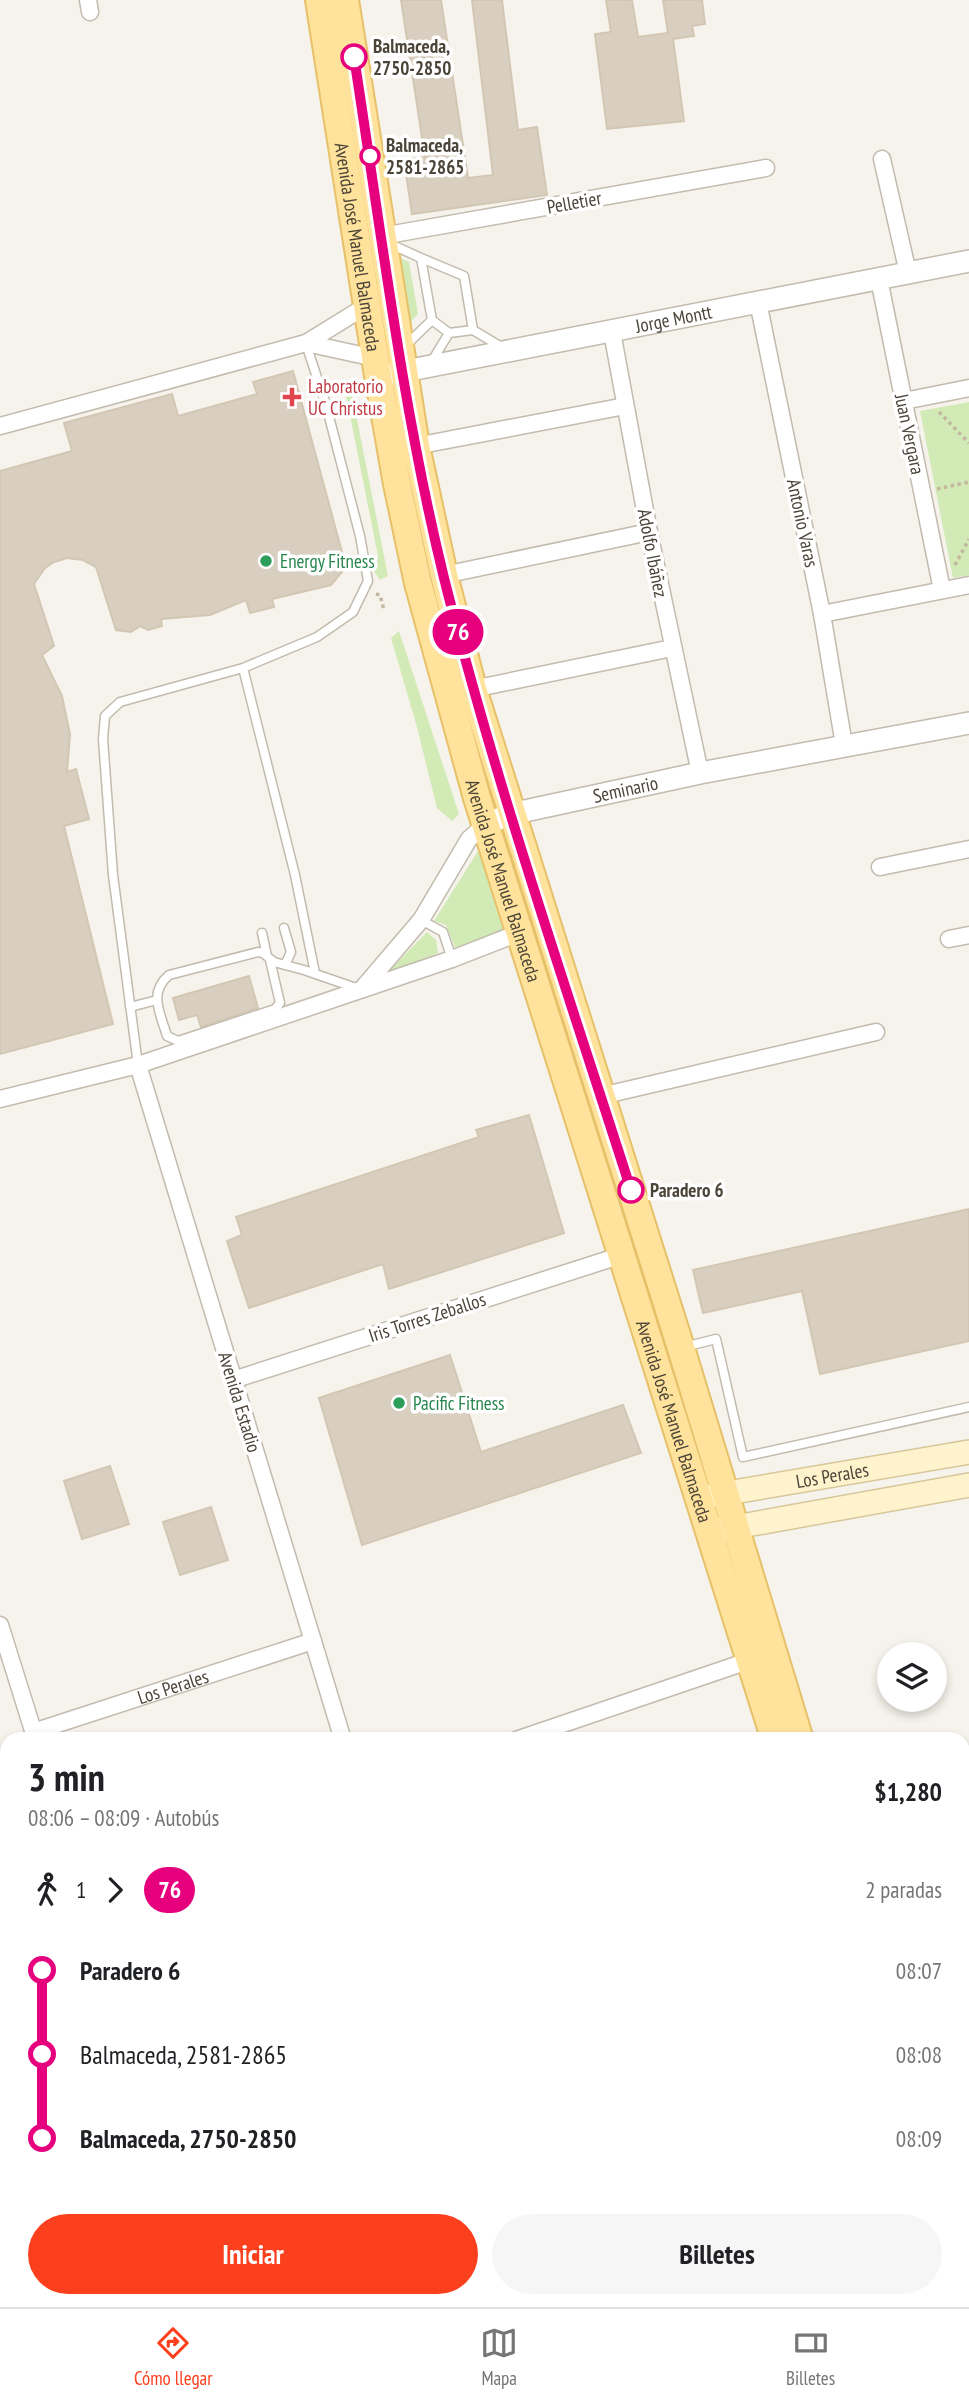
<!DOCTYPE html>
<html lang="es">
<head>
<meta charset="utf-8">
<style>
  :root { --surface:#fff; --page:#f6f6f6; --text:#202124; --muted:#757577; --line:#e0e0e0; --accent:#fc3f1d }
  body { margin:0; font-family:"PT Sans Narrow",sans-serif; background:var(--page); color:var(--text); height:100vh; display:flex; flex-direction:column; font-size:26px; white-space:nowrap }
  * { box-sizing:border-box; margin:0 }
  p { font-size:23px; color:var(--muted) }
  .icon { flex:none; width:38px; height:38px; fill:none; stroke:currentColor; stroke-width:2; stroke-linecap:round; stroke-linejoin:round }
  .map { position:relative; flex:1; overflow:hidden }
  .details { position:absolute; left:0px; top:1732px; width:970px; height:576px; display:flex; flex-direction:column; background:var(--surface); border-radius:21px 21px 0 0; box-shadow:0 4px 10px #0003 }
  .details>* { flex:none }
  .badge { padding:0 14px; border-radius:23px; font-size:24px; line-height:46px }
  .controls { position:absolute; left:877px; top:1642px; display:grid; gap:14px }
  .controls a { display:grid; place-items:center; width:70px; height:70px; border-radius:50%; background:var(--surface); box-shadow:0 4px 10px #0003; font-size:35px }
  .map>.badge { position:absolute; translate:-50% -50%; box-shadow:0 0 0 4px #fff }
  .legs { display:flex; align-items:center; gap:10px; height:77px; padding:0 28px; font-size:23px }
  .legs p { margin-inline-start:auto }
  .summary { display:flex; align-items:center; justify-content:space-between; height:119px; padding:0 28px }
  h1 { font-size:38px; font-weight:700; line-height:52px }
  .button { display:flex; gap:14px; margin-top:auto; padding:14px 28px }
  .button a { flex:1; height:80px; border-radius:42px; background:var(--accent); color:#fff; font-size:28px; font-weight:700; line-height:80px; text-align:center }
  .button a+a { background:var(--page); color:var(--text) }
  ul { padding:0 28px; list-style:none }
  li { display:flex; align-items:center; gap:24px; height:84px; font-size:26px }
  li i { display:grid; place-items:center; width:10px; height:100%; margin:0 9px; background:currentColor }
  li i::after { content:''; width:18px; height:18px; margin:-9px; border:5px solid; border-radius:50%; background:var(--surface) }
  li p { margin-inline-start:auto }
  li:first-child i { background:linear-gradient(#0000 50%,currentColor 0) }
  li:last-child i { background:linear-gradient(currentColor 50%,#0000 0) }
  .tabs { display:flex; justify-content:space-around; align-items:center; height:98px; border-top:2px solid var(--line); background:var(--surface); font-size:19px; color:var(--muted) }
  .tabs a { display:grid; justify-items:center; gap:4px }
  .tabs .on { color:var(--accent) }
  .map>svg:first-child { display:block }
</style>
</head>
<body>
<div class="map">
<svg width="969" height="2307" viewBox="0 0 969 2307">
  <rect width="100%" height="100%" fill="#f6f3ec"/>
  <path fill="#d2eab5" d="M391,254L409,262L418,314L403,330Z
    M349,379L388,576L380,580L374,571L378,556L343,380Z
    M969,402V575L953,578L920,411Z
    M399,631L459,814L452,821L437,808L417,727L391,638Z
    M478,851L508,929L456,950L446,925L434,921Z
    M427,932L436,940L438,953L383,977Z"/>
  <path fill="#d8cfc1" stroke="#d3c7b4" stroke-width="2" d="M401,0H441L468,178L493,175L472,0H502L518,130L537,127L547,195L412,214L404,160L425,157Z
    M606,0H632L638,37L668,33L663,0H702L705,24L692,26L694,36L673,39L684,121L607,129L595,34L611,32Z
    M293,371L346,567L331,585L272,599L274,607L250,613L246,600L210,615L161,619L162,626L148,630L140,626L131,632L116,630L96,567L83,560L67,558L54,562L45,568L34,584L54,646L42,655L62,696L70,734L67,772L76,769L89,819L64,826L113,1024L0,1054V471L72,451L64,423L172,394L178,416L257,394L253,382Z
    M249,976L258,1008L201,1027L197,1015L179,1020L173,998Z
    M529,1115L564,1233L389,1289L383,1264L249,1308L227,1241L242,1235L236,1217L479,1137L476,1130Z
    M969,1209V1341L820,1374L802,1291L703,1313L693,1270Z
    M450,1355L481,1452L623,1405L641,1453L362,1545L319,1398Z
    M110,1466L129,1524L82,1539L64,1481Z
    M211,1507L228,1560L180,1575L163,1522Z"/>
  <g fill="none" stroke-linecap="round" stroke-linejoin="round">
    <g stroke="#c2bbae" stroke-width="11">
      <path id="service" d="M390,244L421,258L432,320L405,346
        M421,258L464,276L473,330
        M432,320L449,333
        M432,361L449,333L473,330L503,348
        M243,668L295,875L315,973
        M421,920L443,932L452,959
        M284,928L291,952L285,965
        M262,933L267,956
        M270,960L280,1003L275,1009L178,1041L167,1036C160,1012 148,993 169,975L258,952L263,953L274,962L304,970L356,988
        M130,1007L157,1000
        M138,1065L113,875L103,739L105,716L120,702L243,668L317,637L353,612L368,581L360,536L326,405L306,344
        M684,1347L716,1339L743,1457L969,1407
        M0,2133L7,2130
        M962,2241L969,2240"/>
    </g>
    <g stroke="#c2bbae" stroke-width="19">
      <g id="minor">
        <path d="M88,0L90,12"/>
        <path d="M882,159L908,273"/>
        <path d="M382,236L766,168"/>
        <path d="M879,279L942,590"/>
        <path d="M758,302L822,614L844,745"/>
        <path d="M612,332L649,532L700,773"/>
        <path d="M306,343L375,358"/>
        <path d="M904,401L969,388"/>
        <path d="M0,426L306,343L366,306"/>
        <path d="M416,446L625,406"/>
        <path d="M444,575L649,532"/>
        <path d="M822,614L969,585"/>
        <path d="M473,689L672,648"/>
        <path d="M880,867L969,849"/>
        <path d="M949,939L969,935"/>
        <path d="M362,989L421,920L469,839L486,824"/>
        <path d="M138,1065L343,1740"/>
        <path d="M601,1096L876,1032"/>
        <path d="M0,1099L138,1065L452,959L521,932"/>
        <path d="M233,1380L622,1255"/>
        <path d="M0,1625L36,1740"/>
        <path id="s1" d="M33,1732L313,1641"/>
        <path d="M516,1740L751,1660"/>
        <path d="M136,2301L137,2307"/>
        <path d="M294,2301L295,2307"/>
        <path d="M514,2301L515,2307"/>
        <path d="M671,2301L672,2307"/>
        <path d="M914,2307L933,2301"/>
      </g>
    </g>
    <g stroke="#c2bbae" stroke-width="24">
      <g id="tertiary">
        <path id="s2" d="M390,374L969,261"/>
        <path id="s3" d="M486,824L511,814L700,773L969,723"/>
      </g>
    </g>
    <g stroke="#d6c79b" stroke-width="26">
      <g id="secondary">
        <path id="s4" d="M710,1496L969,1452"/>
        <path d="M719,1530L969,1485"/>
      </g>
    </g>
    <g stroke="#e6c16a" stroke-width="30">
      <g id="primary">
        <path id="s5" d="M319,0L378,376L397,484L418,583L477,798L775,1740"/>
        <path d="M345,0L416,446L444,575L473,689L681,1348L800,1740"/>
        <path d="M962,2266L969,2287"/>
        <path d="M946,2301L948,2307"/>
      </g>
    </g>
    <path stroke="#c4b79f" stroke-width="3.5" stroke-dasharray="3.5 3.5" stroke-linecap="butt" d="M939,412L969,443
      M937,489L969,482
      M955,565L969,539
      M376,594L380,595L384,610
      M0,1875L7,1873"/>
    <use href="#service" stroke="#fff" stroke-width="8"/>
    <use href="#minor" stroke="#fff" stroke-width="16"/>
    <use href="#tertiary" stroke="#fff" stroke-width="21"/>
    <use href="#secondary" stroke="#fff3cd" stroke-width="23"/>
    <use href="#primary" stroke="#ffe39c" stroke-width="26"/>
  </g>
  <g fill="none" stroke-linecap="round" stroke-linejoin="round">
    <g stroke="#fff" stroke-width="16">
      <path id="line-1" d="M354,57C381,230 402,407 444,578C496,785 566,987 631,1190"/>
    </g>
    <use href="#line-1" stroke="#e6007e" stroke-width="10"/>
  </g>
  <g fill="#fff" stroke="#e6007e" stroke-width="3.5">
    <circle cx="354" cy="57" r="12"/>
    <circle cx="370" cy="156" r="9"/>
    <circle cx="631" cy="1190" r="12"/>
  </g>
  <path fill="#e0444e" stroke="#fff" stroke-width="2.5" d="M288.5 386.5h7v7h7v7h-7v7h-7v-7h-7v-7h7z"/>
  <g fill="#2e9e5b" stroke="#fff" stroke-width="2.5">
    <circle cx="266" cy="561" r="7"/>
    <circle cx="399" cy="1403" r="7"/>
  </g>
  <g text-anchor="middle" stroke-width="7" stroke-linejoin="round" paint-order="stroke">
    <g font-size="19" font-weight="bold" fill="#4b4439" stroke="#fff" text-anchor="start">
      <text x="373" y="53">Balmaceda,<tspan x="373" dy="22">2750-2850</tspan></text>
      <text x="386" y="152">Balmaceda,<tspan x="386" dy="22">2581-2865</tspan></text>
      <text x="650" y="1197">Paradero 6</text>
    </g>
    <g font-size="19" fill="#4b4439" stroke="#fff">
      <text transform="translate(574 202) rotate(-10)" y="7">Pelletier</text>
      <text dy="7" stroke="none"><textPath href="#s5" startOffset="250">Avenida José Manuel Balmaceda</textPath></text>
      <text dy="7" stroke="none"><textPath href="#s2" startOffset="289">Jorge Montt</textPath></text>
      <text transform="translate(910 434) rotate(78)" y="7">Juan Vergara</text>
      <text transform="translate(803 523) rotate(78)" y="7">Antonio Varas</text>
      <text transform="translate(653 553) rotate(79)" y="7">Adolfo Ibáñez</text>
      <text dy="7" stroke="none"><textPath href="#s3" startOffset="144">Seminario</textPath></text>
      <text dy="7" stroke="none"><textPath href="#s5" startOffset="901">Avenida José Manuel Balmaceda</textPath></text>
      <text transform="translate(427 1317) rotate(-18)" y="7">Iris Torres Zeballos</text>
      <text transform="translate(240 1402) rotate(73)" y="7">Avenida Estadio</text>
      <text dy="7" stroke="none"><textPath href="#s5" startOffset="1468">Avenida José Manuel Balmaceda</textPath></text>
      <text dy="7" stroke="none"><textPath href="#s4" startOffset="124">Los Perales</textPath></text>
      <text dy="7" stroke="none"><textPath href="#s1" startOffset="147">Los Perales</textPath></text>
    </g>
    <g font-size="19" fill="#be3a42" stroke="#fff" text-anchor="start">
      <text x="308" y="393">Laboratorio<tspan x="308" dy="22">UC Christus</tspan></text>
    </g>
    <g font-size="19" fill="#27864d" stroke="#fff" text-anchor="start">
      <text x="280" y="568">Energy Fitness</text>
      <text x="413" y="1410">Pacific Fitness</text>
    </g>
  </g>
</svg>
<div class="controls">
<a><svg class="icon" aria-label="layers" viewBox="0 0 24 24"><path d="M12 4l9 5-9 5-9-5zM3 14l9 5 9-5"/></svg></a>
</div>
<b class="badge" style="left:458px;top:632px;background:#e6007e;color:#fff">76</b>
<section class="details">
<div class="summary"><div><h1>3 min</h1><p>08:06 – 08:09 · Autobús</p></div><b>$1,280</b></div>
<div class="legs"><svg class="icon" aria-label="walk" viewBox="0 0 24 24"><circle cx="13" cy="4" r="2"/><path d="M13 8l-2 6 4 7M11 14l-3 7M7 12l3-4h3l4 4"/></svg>1<svg class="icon" aria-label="forward" viewBox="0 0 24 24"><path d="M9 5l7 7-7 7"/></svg><b class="badge" style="background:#e6007e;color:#fff">76</b><p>2 paradas</p></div>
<ul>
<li><i style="color:#e6007e"></i><b>Paradero 6</b><p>08:07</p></li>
<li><i style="color:#e6007e"></i><span>Balmaceda, 2581-2865</span><p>08:08</p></li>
<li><i style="color:#e6007e"></i><b>Balmaceda, 2750-2850</b><p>08:09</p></li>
</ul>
<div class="button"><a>Iniciar</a><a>Billetes</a></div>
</section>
</div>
<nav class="tabs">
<a class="on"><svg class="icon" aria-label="directions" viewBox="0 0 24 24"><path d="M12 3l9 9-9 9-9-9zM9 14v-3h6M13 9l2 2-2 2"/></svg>Cómo llegar</a>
<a><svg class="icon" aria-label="map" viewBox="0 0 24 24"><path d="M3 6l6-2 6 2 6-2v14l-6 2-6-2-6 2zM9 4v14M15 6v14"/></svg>Mapa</a>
<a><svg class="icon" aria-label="tickets" viewBox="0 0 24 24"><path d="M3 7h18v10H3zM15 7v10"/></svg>Billetes</a>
</nav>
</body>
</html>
